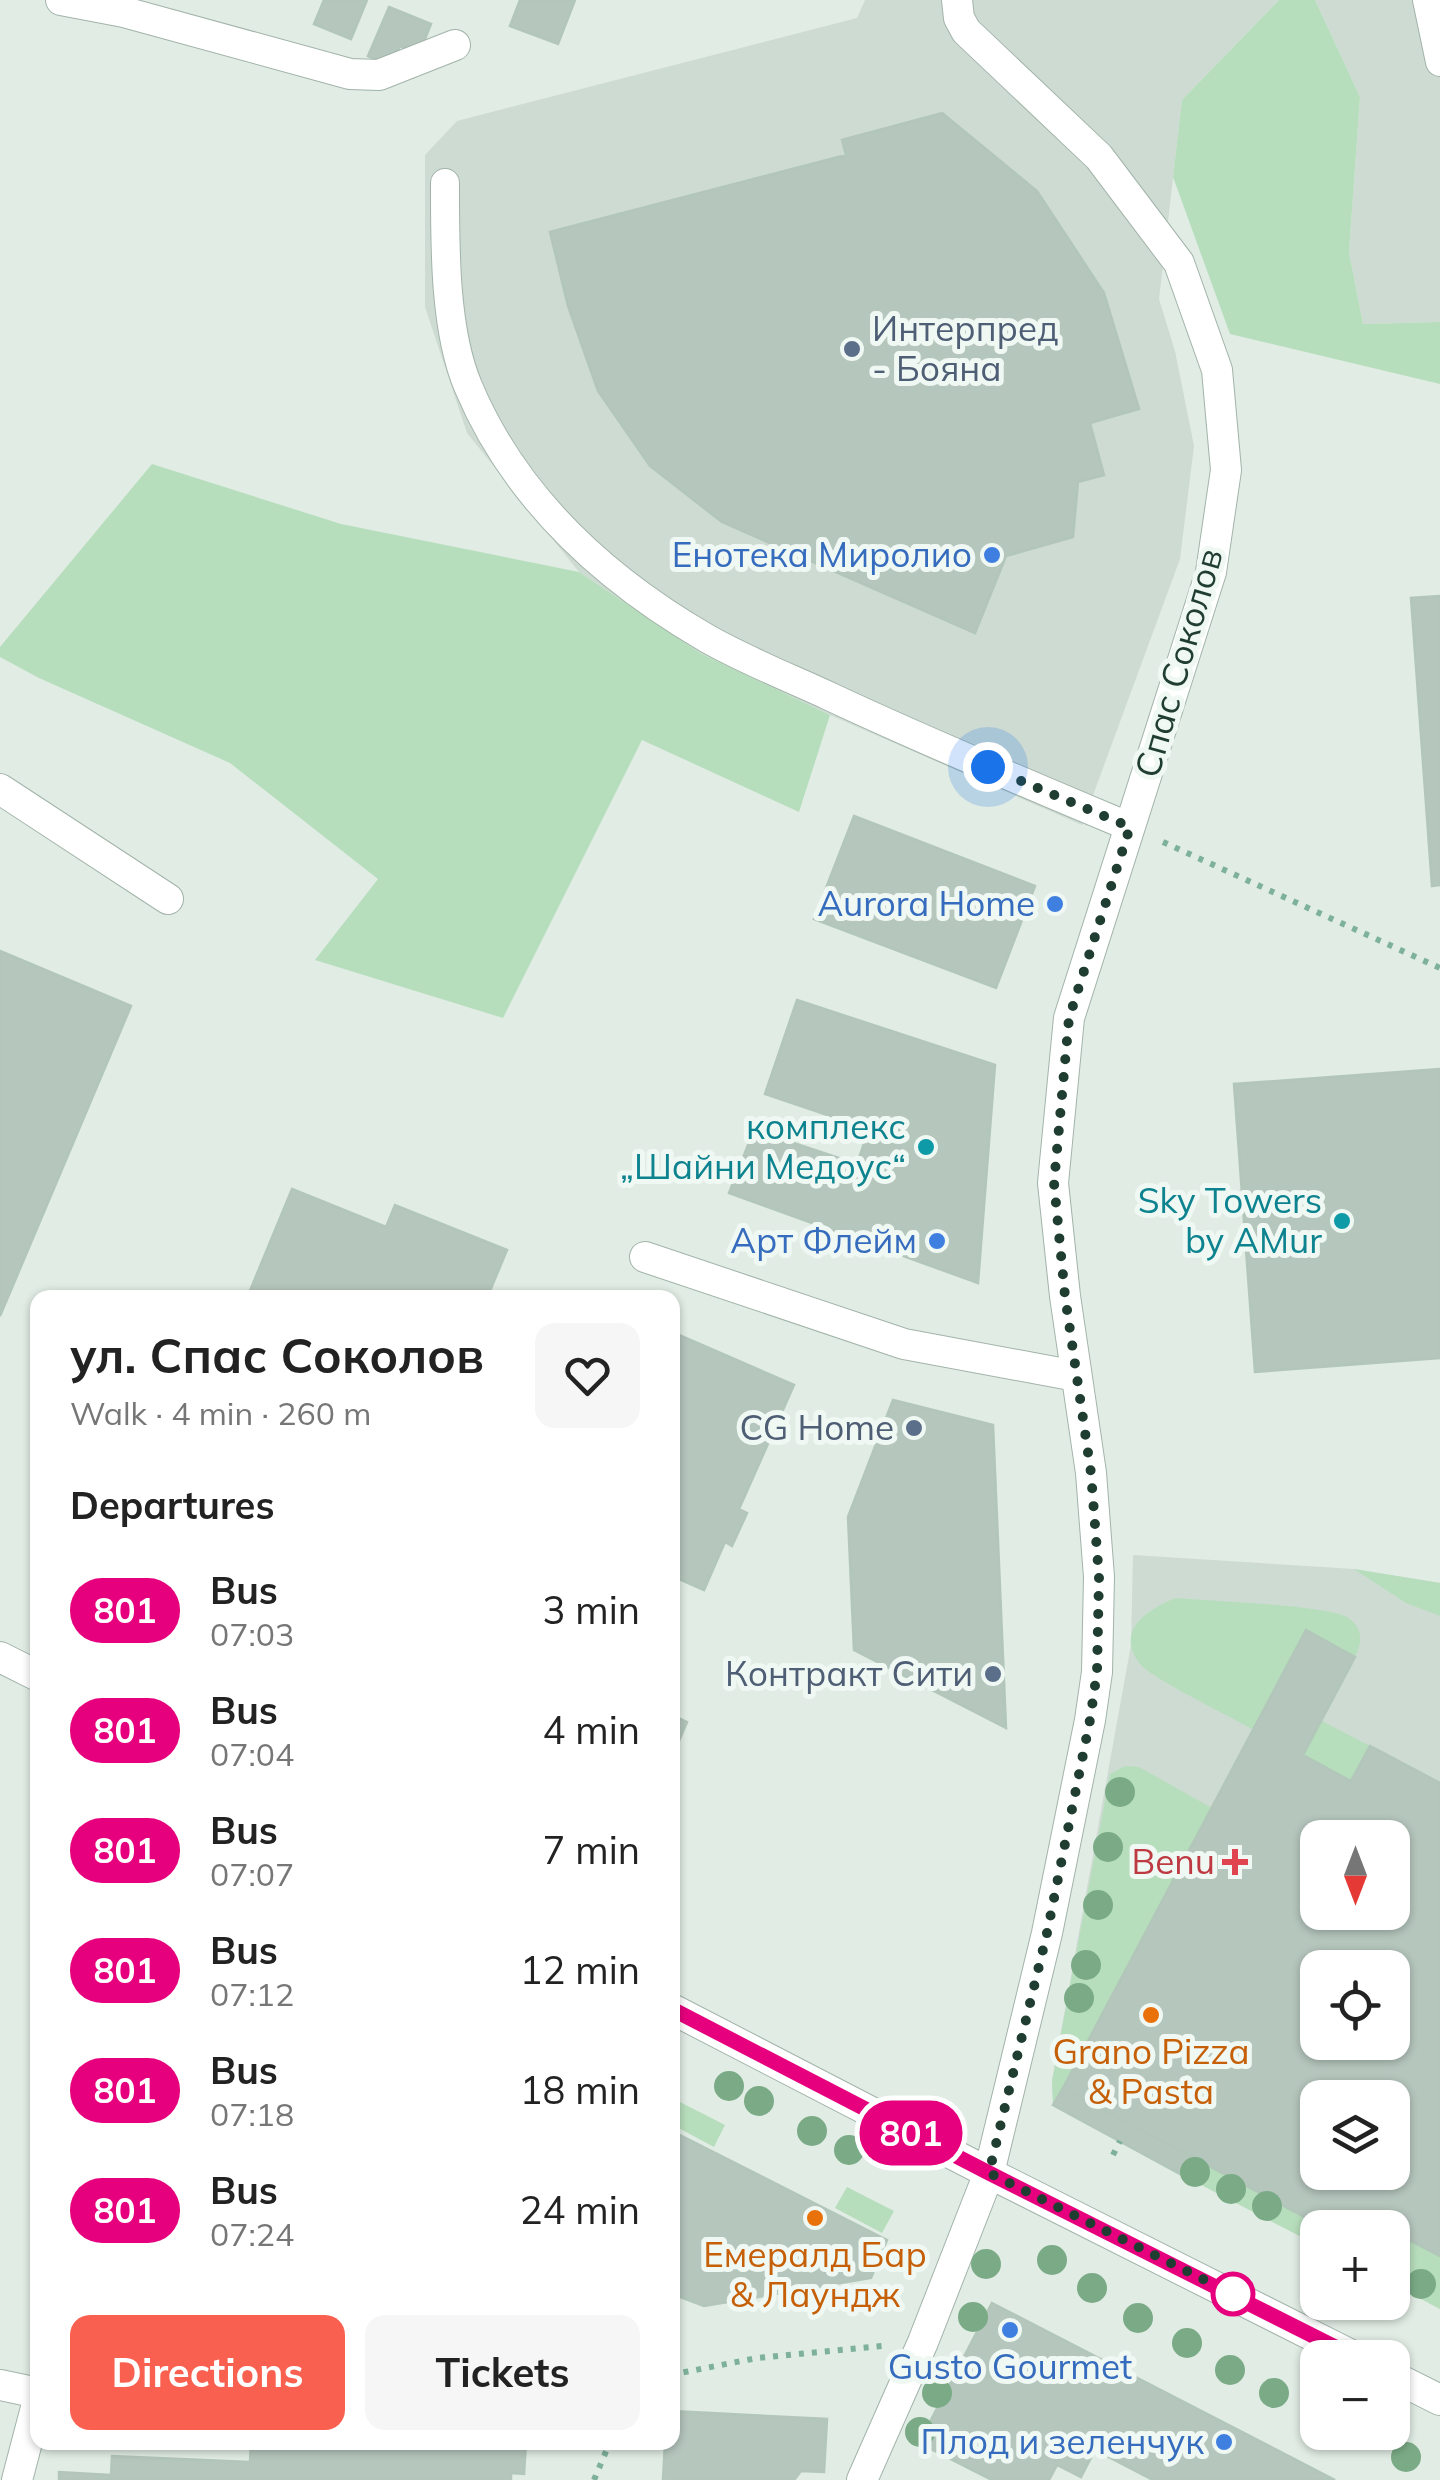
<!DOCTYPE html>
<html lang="en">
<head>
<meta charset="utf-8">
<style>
  :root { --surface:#fff; --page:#f6f6f6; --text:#222; --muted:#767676; --accent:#fa604f }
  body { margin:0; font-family:Mulish,sans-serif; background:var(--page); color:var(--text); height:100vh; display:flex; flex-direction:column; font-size:38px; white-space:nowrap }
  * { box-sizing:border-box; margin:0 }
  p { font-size:32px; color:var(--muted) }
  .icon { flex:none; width:55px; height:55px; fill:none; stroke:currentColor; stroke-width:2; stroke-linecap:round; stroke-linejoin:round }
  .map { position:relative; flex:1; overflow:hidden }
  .drawer { position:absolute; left:30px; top:1290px; width:650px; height:1160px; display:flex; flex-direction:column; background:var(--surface); border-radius:20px; box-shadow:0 2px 8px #0004 }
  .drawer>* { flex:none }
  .badge { padding:0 20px; border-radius:32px; font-size:35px; line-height:65px }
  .needle { width:65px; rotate:180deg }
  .buttons { position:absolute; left:1300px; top:1820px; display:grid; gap:20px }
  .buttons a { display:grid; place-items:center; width:110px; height:110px; border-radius:20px; background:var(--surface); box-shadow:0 2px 8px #0004; font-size:50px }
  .you { position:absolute; width:50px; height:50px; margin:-25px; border:8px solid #fff; border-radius:50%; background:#1a73e8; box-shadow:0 0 0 15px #1a73e833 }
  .map>.badge { position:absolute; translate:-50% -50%; box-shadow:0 0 0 5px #fff }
  h2 { padding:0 40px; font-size:38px; line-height:90px }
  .round { display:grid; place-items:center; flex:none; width:105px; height:105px; border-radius:20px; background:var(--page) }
  .summary { display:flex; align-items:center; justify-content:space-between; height:170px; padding:0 40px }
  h1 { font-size:48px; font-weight:700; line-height:75px }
  .action { display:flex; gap:20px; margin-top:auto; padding:20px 40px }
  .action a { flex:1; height:115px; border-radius:20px; background:var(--accent); color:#fff; font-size:40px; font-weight:700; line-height:115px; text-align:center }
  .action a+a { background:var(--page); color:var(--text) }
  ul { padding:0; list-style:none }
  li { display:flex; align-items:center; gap:30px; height:120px; padding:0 40px }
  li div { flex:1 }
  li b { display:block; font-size:38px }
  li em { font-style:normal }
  li .badge { min-width:110px; font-weight:700; text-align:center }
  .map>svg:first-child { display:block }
</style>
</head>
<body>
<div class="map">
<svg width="1440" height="2480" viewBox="0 0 1440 2480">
  <rect width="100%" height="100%" fill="#e0ece4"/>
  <path fill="#cedbd3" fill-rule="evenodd" d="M865,0H1279L1182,100L1159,299L1175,351L1194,446L1180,559L1082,825L830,715L702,654L579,572L467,433L425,307V155L457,121L857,18Z
    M1315,0H1440V322L1363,324L1349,252L1360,97Z
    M1133,1555L1354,1569L1440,1583V2309L1393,2284L1392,2228H1318L1317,2245L1053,2105L1052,2081L1131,1645ZM1318,1838H1392V1912H1318ZM1318,1968H1392V2042H1318ZM1318,2098H1392V2172H1318Z"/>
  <path fill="#b7debc" d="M1279,0H1315L1360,97L1349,252L1363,324L1440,322V384L1230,334L1173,177L1182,100Z
    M152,464L341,524L579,572L702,654L830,715L799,812L642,740L503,1018L315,960L378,879L230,763L39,678L0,657V647Z
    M1354,1569L1440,1583V1616L1406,1603Z
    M1176,1598C1208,1601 1325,1605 1347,1617C1363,1627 1363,1642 1355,1657L1306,1631L1254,1730C1235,1719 1149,1677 1140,1664C1114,1630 1148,1609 1176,1598Z
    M1322,1721L1370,1746L1351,1781L1303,1755Z
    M1125,1766L1139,1767L1212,1808L1053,2105L1052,2081L1110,1774Z
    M678,2101L725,2125L714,2147L673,2125V2111Z
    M1193,2157L1325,2227L1318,2228L1317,2245L1182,2175Z
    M847,2187L894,2211L882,2233L835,2208Z
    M1392,2231L1440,2256V2309L1393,2284Z"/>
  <path fill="#b5c6bd" stroke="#b2c6ba" stroke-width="2.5" fill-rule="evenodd" d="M324,0H367L351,39L314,24Z
    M520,0H575L558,44L510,26Z
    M389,7L431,24L419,54L400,46L391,66L368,56Z
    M942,113L1037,191L1104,293L1139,409L1090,423L1104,475L1078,482L1073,537L1006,556L975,633L722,522L650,466L598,391L568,306L550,232L846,155L842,140Z
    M1440,596V885L1432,886L1411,598Z
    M854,816L1035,886L996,988L814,919Z
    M0,951L131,1006L0,1316Z
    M797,1000L995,1065L978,1283L729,1193L754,1130L857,1164L869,1129L765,1094Z
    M1440,1069V1358L1255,1372L1234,1084Z
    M292,1189L386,1227L395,1205L507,1250L487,1298H247Z
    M672,1332L794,1385L739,1509L747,1513L732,1546L725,1542L704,1590L672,1576Z
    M893,1400L993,1425L1006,1728L854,1650L848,1517Z
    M1306,1630L1355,1657L1303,1755L1351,1781L1370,1746L1440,1783V2256L1392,2231V2228H1325L1063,2088ZM1318,1838H1392V1912H1318ZM1318,1968H1392V2042H1318ZM1318,2098H1392V2172H1318Z
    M672,1715L687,1722L672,1757Z
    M1063,2088L1192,2157L1182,2175L1053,2105Z
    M672,2131L887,2240L871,2278L704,2306L672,2294Z
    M992,2303L1335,2480H1153L1095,2450L1081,2477L1057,2465L1049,2480H992L919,2443Z
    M672,2411L827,2419L824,2472L801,2471L794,2480H663L665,2442H672Z
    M251,2442H526L524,2474L511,2473V2480H59V2472L111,2475L112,2456L250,2462Z"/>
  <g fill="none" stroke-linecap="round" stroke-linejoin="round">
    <g stroke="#a2b4aa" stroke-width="30">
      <path id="lane" d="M1427,0L1440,62
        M445,183C445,244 444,329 468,386C515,498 604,579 708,639C747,661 790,678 831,697C929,743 1030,785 1130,827"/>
    </g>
    <g stroke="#a2b4aa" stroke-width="32">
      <path id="street" d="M61,0L124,12L350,74L379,75L455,45
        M0,789L168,899
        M645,1257L904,1344L1076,1376
        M0,1657L38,1676
        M672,2009L989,2173L1357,2358
        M1392,2376L1440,2400
        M0,2385L38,2393
        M17,2480L38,2400
        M862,2480L923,2342L989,2173L1047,1933L1090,1720L1097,1672L1099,1577L1091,1473L1065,1296L1053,1183L1069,1018L1211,572L1226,470L1217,370L1179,263L1099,157L966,31L959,18L957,0"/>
    </g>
    <path stroke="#7eb199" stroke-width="6" stroke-dasharray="5 8" stroke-linecap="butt" d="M1163,842L1440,968
      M1113,2155L1120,2141
      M672,2378L680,2373L757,2358L882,2346
      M594,2480L610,2442"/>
    <use href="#lane" stroke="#fff" stroke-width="28"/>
    <use href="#street" stroke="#fff" stroke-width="30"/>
  </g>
  <g fill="#7aab86">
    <circle cx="1120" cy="1792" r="15"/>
    <circle cx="1108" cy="1847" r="15"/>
    <circle cx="1098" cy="1905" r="15"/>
    <circle cx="1086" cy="1965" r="15"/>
    <circle cx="1079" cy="1998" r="15"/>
    <circle cx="729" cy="2086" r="15"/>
    <circle cx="759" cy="2101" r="15"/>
    <circle cx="812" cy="2131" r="15"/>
    <circle cx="849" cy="2150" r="15"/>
    <circle cx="1195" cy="2172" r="15"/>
    <circle cx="1231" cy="2189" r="15"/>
    <circle cx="1267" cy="2206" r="15"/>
    <circle cx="1052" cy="2260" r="15"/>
    <circle cx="986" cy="2264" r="15"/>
    <circle cx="1421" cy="2284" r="15"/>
    <circle cx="1092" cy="2288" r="15"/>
    <circle cx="973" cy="2317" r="15"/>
    <circle cx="1138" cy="2318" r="15"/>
    <circle cx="1187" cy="2343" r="15"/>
    <circle cx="1230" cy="2370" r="15"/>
    <circle cx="937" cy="2393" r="15"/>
    <circle cx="1274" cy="2393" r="15"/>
    <circle cx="920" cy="2432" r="15"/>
    <circle cx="1406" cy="2457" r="15"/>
  </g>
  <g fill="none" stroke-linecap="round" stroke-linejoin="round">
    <g stroke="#fff" stroke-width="22">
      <path id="line" d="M672,2009L989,2173L1357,2358"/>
    </g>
    <use href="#line" stroke="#e6007e" stroke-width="15"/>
    <path stroke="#1f3d30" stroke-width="10" stroke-dasharray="0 18" d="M988,767L1130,827L1069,1018L1054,1183L1065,1296L1091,1473L1099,1577L1097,1672L1090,1720L1047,1933L989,2173L1233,2294"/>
  </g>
  <g fill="#5c6f8a" stroke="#f0f8f3" stroke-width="4">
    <circle cx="852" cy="349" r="10"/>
    <circle cx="914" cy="1428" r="10"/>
    <circle cx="993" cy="1674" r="10"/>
  </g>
  <g fill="#3f7fe0" stroke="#f0f8f3" stroke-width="4">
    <circle cx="992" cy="555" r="10"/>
    <circle cx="1055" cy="904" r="10"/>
    <circle cx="937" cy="1241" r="10"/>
    <circle cx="1010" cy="2330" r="10"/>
    <circle cx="1224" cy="2442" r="10"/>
  </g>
  <g fill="#0f9aa8" stroke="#f0f8f3" stroke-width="4">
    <circle cx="926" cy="1147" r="10"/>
    <circle cx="1342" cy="1221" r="10"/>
  </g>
  <path fill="#e0444e" stroke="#f0f8f3" stroke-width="4" d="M1230 1847h10v10h10v10h-10v10h-10v-10h-10v-10h10z"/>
  <g fill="#e8710a" stroke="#f0f8f3" stroke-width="4">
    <circle cx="1151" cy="2015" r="10"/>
    <circle cx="815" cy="2218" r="10"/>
  </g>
  <circle fill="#fff" stroke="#e6007e" stroke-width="5" cx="1233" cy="2294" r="20"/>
  <g text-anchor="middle" stroke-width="10" stroke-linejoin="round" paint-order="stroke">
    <g font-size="35" fill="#4e5e75" stroke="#f0f8f3" text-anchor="end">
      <text x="872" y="341" text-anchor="start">Интерпред<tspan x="872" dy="40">- Бояна</tspan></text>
      <text x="894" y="1440">CG Home</text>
      <text x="973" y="1686">Контракт Сити</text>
    </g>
    <g font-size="35" fill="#366cbe" stroke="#f0f8f3" text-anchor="end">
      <text x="972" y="567">Енотека Миролио</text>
      <text x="1035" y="916">Aurora Home</text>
      <text x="917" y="1253">Арт Флейм</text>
      <text x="1010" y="2379" text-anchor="middle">Gusto Gourmet</text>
      <text x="1204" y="2454">Плод и зеленчук</text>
    </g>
    <g font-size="35" fill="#1f3d30" stroke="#f0f8f3">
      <text transform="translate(1179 663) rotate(-74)" y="12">Спас Соколов</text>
    </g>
    <g font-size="35" fill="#0d838f" stroke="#f0f8f3" text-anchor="end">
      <text x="906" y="1139">комплекс<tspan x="906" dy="40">„Шайни Медоус“</tspan></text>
      <text x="1322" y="1213">Sky Towers<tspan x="1322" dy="40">by AMur</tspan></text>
    </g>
    <g font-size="35" fill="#be3a42" stroke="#f0f8f3" text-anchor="end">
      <text x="1215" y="1874">Benu</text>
    </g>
    <g font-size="35" fill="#c56008" stroke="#f0f8f3">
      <text x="1151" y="2064">Grano Pizza<tspan x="1151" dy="40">&amp; Pasta</tspan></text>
      <text x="815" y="2267">Емералд Бар<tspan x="815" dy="40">&amp; Лаундж</tspan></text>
    </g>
  </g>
</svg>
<div class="buttons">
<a><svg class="needle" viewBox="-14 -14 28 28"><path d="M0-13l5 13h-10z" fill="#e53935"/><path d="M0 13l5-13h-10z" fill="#767676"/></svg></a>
<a><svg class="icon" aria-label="locate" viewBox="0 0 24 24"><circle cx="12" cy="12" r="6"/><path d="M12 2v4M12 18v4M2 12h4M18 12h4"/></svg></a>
<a><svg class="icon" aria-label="layers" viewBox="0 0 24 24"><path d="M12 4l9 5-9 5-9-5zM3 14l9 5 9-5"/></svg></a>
<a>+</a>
<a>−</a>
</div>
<div class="you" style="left:988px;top:767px"></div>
<b class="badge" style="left:911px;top:2133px;background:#e6007e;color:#fff">801</b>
<section class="drawer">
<div class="summary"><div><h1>ул. Спас Соколов</h1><p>Walk · 4 min · 260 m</p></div><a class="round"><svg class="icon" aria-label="heart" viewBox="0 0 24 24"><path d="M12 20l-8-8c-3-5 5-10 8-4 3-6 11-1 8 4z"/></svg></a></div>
<h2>Departures</h2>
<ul>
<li><span class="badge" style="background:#e6007e;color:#fff">801</span><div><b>Bus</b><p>07:03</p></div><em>3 min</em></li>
<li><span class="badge" style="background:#e6007e;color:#fff">801</span><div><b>Bus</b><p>07:04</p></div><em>4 min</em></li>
<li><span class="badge" style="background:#e6007e;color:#fff">801</span><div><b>Bus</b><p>07:07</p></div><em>7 min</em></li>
<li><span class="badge" style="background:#e6007e;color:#fff">801</span><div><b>Bus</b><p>07:12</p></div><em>12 min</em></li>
<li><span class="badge" style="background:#e6007e;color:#fff">801</span><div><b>Bus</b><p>07:18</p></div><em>18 min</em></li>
<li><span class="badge" style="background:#e6007e;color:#fff">801</span><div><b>Bus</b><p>07:24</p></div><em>24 min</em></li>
</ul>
<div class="action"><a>Directions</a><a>Tickets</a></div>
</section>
</div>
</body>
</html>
